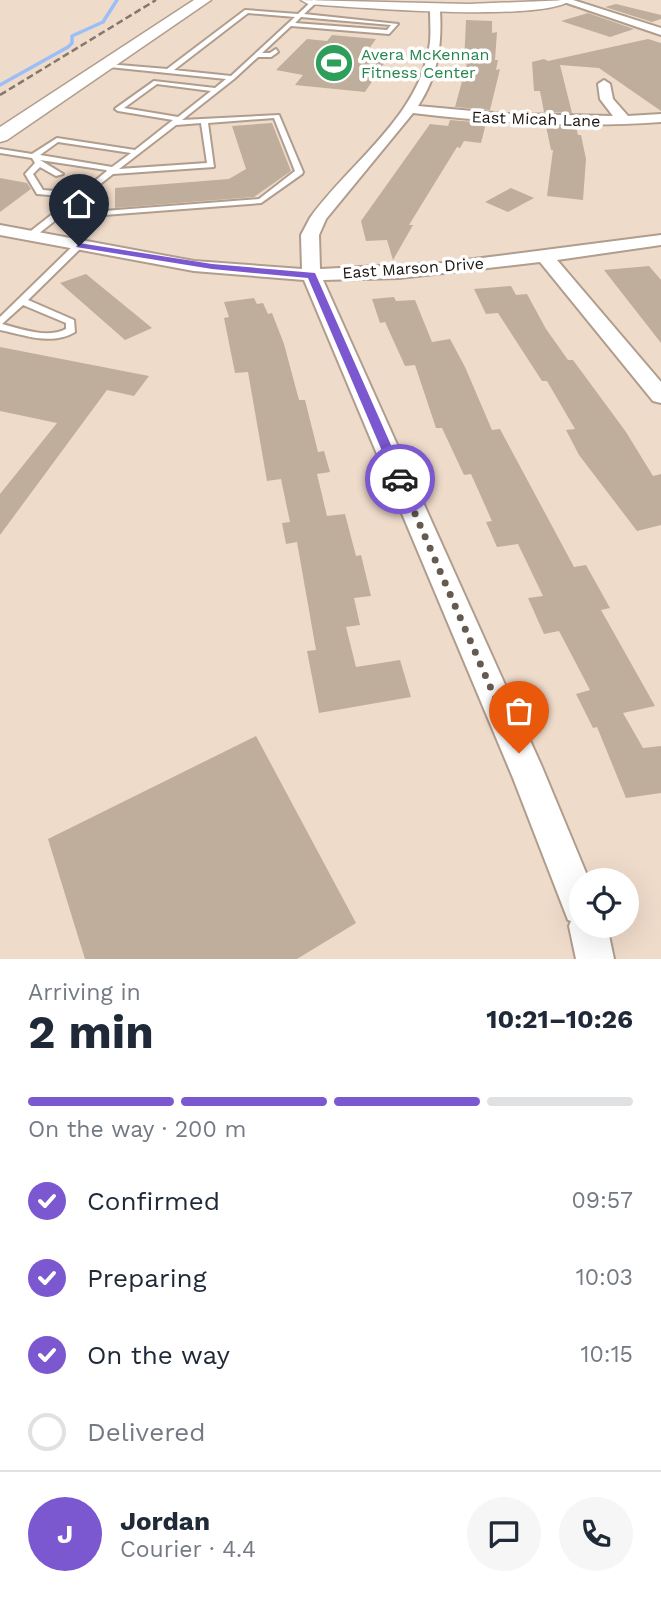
<!DOCTYPE html>
<html lang="en">
<head>
<meta charset="utf-8">
<style>
  body { margin:0; font-family:"Work Sans",sans-serif; background:#f6f6f7; color:#1f2937; height:100vh; display:flex; flex-direction:column; font-size:26px; white-space:nowrap }
  * { box-sizing:border-box; margin:0 }
  p { font-size:23px; color:#747a83 }
  .icon { flex:none; width:38px; height:38px; fill:none; stroke:currentColor; stroke-width:2; stroke-linecap:round; stroke-linejoin:round }
  .map { position:relative; height:959px; overflow:hidden }
  .details { display:flex; flex-direction:column; background:#fff; flex:1 }
  .details>* { flex:none }
  .fabs { position:absolute; left:569px; top:868px; display:grid; gap:14px }
  .fabs a { display:grid; place-items:center; width:70px; height:70px; border-radius:50%; background:#fff; box-shadow:0 7px 28px #0002; font-size:35px }
  .pin { position:absolute; display:grid; place-items:center; width:60px; height:60px; color:#fff; margin:-72px -30px; border-radius:50% 50% 50% 0; rotate:-45deg; box-shadow:0 0 7px #0007 }
  .pin .icon { rotate:45deg }
  .courier { position:absolute; display:grid; place-items:center; width:70px; height:70px; margin:-35px; border:5px solid #7b57d0; border-radius:50%; background:#fff; color:#222; box-shadow:0 2px 9px #0007 }
  .overview em { font-style:normal; font-weight:700 }
  .overview div { display:flex; flex-direction:column-reverse }
  .overview { display:flex; align-items:center; justify-content:space-between; height:119px; padding:0 28px }
  h1 { font-size:46px; font-weight:700; line-height:52px }
  .bar { display:grid; grid-template-columns:repeat(4,1fr); gap:10px 7px; align-content:center; height:84px; padding:0 28px }
  .bar i { height:9px; border-radius:5px; background:#e0e1e3 }
  .bar .on { background:#7b57d0 }
  .bar p { grid-column:span 4 }
  .line { display:flex; align-items:center; gap:18px; padding:0 28px; border-top:2px solid #e0e1e3 }
  .line div { flex:1 }
  .round { display:grid; place-items:center; flex:none; width:74px; height:74px; border-radius:37px; background:#f6f6f7 }
  ol { padding:0 28px; list-style:none }
  li { display:flex; align-items:center; gap:21px; height:77px }
  li p { margin-inline-start:auto }
  li .icon { padding:7px; border-radius:50%; background:#7b57d0; color:#fff; stroke-width:4 }
  li:last-child { color:#747a83 }
  li i { width:38px; height:38px; border:4px solid #e0e1e3; border-radius:50% }
  .map>svg:first-child { display:block }
  .lines { fill:none; stroke-linecap:round; stroke-linejoin:round }
  .stream { stroke:#9cbef8; stroke-width:3.5 }
  .building { fill:#bfae9c }
  .service-casing { stroke:#b09d8d; stroke-width:4 }
  .minor-casing { stroke:#b09d8d; stroke-width:4 }
  .tertiary-casing { stroke:#b09d8d; stroke-width:3 }
  .secondary-casing { stroke:#b09d8d; stroke-width:3 }
  .service { fill:#fff; fill-rule:evenodd }
  .minor { fill:#fff; fill-rule:evenodd }
  .tertiary { fill:#fff; fill-rule:evenodd }
  .secondary { fill:#fff; fill-rule:evenodd }
  .rail { stroke:#84776c; stroke-width:2.5; stroke-dasharray:7 3.5; stroke-linecap:butt }
  .route { fill:#7b57d0 }
  .done { stroke:#655a50; stroke-width:7; stroke-dasharray:0 12.6 }
  .labels { text-anchor:middle; dominant-baseline:central; stroke-width:7; stroke-linejoin:round; paint-order:stroke }
  .far-leisure-label { font-size:16px; fill:#27864d; stroke:#fff; text-anchor:start }
  .far-street-label { font-size:16px; fill:#1b140f; stroke:#fff }
</style>
</head>
<body>
<div class="map">
<svg width="661" height="959" viewBox="0 0 661 959">
  <rect width="100%" height="100%" fill="#efdbca"/>
  <g class="lines">
    <path class="stream" d="M0,85l68,-38 4,-4v-7l31,-14 14,-22"/>
  </g>
  <path class="building" d="M616,4l45,11v4l-9,3 -47,-15z
    M588,13l46,16 -24,8 -49,-16z
    M466,20l26,1v12l5,-1 -2,28h3l-2,10 4,-1 -10,41 -35,-3 12,-44h-3z
    M332,35l44,4 -8,11 5,1 -2,3 18,2 -24,36 -70,-7 8,-10 -27,-5 31,-31 20,2z
    M648,39l13,4v68l-62,-43 -39,-3 12,48 -28,-1 -4,-21h-6l-2,-29 12,-3 4,2z
    M450,120l36,3 -5,20 -17,-2 -4,7 -3,-1 -48,78h4l-20,35 -6,-20 -21,1 -5,-20 69,-97 18,2z
    M272,123l19,48 -37,26 -139,11v-20l114,-9 17,-10 -14,-43z
    M546,126l30,1 2,8h3l5,24 -3,41 -36,-4 6,-46h-2z
    M0,178l27,5 4,6 -31,23z
    M511,188l23,10 -26,14 -23,-10z
    M649,266l12,14v63l-57,-73z
    M86,274l66,54 -27,12 -65,-57z
    M511,286l5,9 11,-1 19,35 22,31h5l53,72 27,44 8,-2v51l-24,6 -58,-76 -13,-25 9,-1 -28,-48h-5l-44,-68 -12,1 -12,-25z
    M394,297l2,4 19,-1 17,42 18,-3 15,28 27,63 8,-1 74,138 12,-2 24,43 -9,2 54,96 -32,7 20,35 18,-2v47l-35,5 -29,-71 -4,1 -17,-34 14,-4 -31,-59 -15,3 -16,-36 15,-2 -25,-52 -21,3 -11,-25 6,-1 -21,-47 -7,1 -22,-47h-6l-21,-63 -10,1 -20,-44 -5,1 -8,-24z
    M254,298l3,6 6,-1 5,11 4,-1 12,31 15,56h6l13,52 6,-1 6,21 -13,2 10,42 18,-2 11,42 5,-1 10,41 -17,2 6,27 -14,2 10,40 44,-7 11,37 -92,16 -12,-62 9,-1 -19,-108 -11,2 -4,-21 8,-1 -9,-43 -14,2 -19,-109 -13,1 -11,-55 5,-1 -5,-15z
    M0,347l149,29 -15,20 -27,-6 -107,145v-41l57,-71 -57,-12z
    M256,736l100,187 -59,36h-212l-37,-120z"/>
  <g class="lines">
    <g class="service-casing">
      <path id="service" d="M313,0l5,1 -14,13 94,10 -9,10 -98,-8 -29,27h8l6,-4 2,3 -7,5h-13l-24,22 -52,41 97,-5 24,57 -1,2 -41,29 -157,12 -33,-7 -38,30h-6v-4l47,-37 -37,-3 -12,-20 10,-11 -3,-5 -32,-5v-4l32,5 25,-16 78,12 38,-30 -55,-9 -3,-2 1,-1 38,-27 61,7 11,-9 -117,-12 -2,-3 60,5 78,-59 53,4zM248,13l47,4 -64,59 -57,-6zM301,17l90,8 -4,5 -92,-7zM157,84l54,7 -33,26 -54,-9zM274,118l21,53 -36,28 -155,12 -29,-7 38,-30 101,-7 -6,-44zM201,123l6,40 -88,6 57,-44zM58,142l73,11 -19,14 -72,-12zM40,160l66,10 1,1 -27,22 -37,-3 -10,-16 7,-7 16,9 7,-2z
        M79,242l4,3 -1,2 -54,53 46,20 1,12c-24,14 -50,3 -75,-2v-13l76,-74zM23,305l43,18v6c-19,10 -44,0 -64,-5z"/>
    </g>
    <g class="minor-casing">
      <path id="minor" d="M558,0h15l88,28v7z
        M435,7l5,3c2,35 -2,66 -22,96l87,8 108,2 -13,-17 -2,-15 6,-4 6,4 3,15 15,17 33,-2v8c-83,6 -165,1 -248,-9l-87,106 -7,16 1,34 123,-6 218,-28v10l-104,15 104,122v21l-8,-2 -113,-139 -141,16 -76,2 219,487 47,113h-8v46h26l7,33h-38l-7,-33 2,-5 -3,-1 -55,-142 -209,-498 -110,-9 -194,-36v-10l194,36 108,8 -1,-34 9,-17c40,-56 111,-102 120,-176 1,-10 0,-21 0,-32z"/>
    </g>
    <g class="tertiary-casing">
      <path id="tertiary" d="M301,0l167,4 103,-4c-28,23 -219,7 -263,4z"/>
    </g>
    <g class="secondary-casing">
      <path id="secondary" d="M194,0h17l-204,140 -7,2v-15z"/>
    </g>
    <use href="#service" class="service"/>
    <use href="#minor" class="minor"/>
    <use href="#tertiary" class="tertiary"/>
    <use href="#secondary" class="secondary"/>
    <path class="rail" d="M0,95l156,-95"/>
  </g>
  <path class="route" d="M79,243l133,21 103,9 91,206 -2,3h-8l-2,-3 -86,-201 -96,-9 -136,-22z"/>
  <g class="lines">
    <path class="done" d="M400,479l119,274"/>
  </g>
  <defs>
    <g id="stadium-disc" transform="scale(2.0125)"><circle r="9.5" fill="#2e9e5b" stroke="#fff"/><path d="M0-5a6.5 5 0 1 0 0 10a6.5 5 0 1 0 0-10ZM-3.5-1.8h7v3.6h-7Z" fill="#fff"/></g>
  </defs>
  <g fill-rule="evenodd">
    <use href="#stadium-disc" x="334" y="63"/>
  </g>
  <g class="labels">
    <g class="far-leisure-label">
      <text x="361" y="54">Avera McKennan<tspan x="361" dy="18">Fitness Center</tspan></text>
    </g>
    <g class="far-street-label">
      <text transform="translate(536 119) rotate(2)">East Micah Lane</text>
      <text transform="translate(413 268) rotate(-4)">East Marson Drive</text>
    </g>
  </g>
</svg>
<div class="fabs">
<a><svg class="icon" aria-label="locate" viewBox="0 0 24 24"><circle cx="12" cy="12" r="6"/><path d="M12 2v4M12 18v4M2 12h4M18 12h4"/></svg></a>
</div>
<div class="pin" style="left:519px;top:753px;background:#ea580c"><svg class="icon" aria-label="bag" viewBox="0 0 24 24"><path d="M5 8h14l-1 12H6zM9 8a3 3 0 0 1 6 0"/></svg></div>
<div class="pin" style="left:79px;top:246px;background:#1f2937"><svg class="icon" aria-label="home" viewBox="0 0 24 24"><path d="M3 11l9-7 9 7M6 9v11h12V9"/></svg></div>
<div class="courier" style="left:400px;top:479px"><svg class="icon" aria-label="car" viewBox="0 0 24 24"><path d="M5 17H2v-5l4-1 3-4h7l3 4 3 1v5h-3M9 17h6M6 11h13"/><circle cx="7" cy="17" r="2"/><circle cx="17" cy="17" r="2"/></svg></div>
</div>
<section class="details">
<div class="overview"><div><h1>2 min</h1><p>Arriving in</p></div><em>10:21–10:26</em></div>
<div class="bar"><i class="on"></i><i class="on"></i><i class="on"></i><i></i><p>On the way · 200 m</p></div>
<ol>
<li><svg class="icon" aria-label="check" viewBox="0 0 24 24"><path d="M5 12l5 5 9-10"/></svg>Confirmed<p>09:57</p></li>
<li><svg class="icon" aria-label="check" viewBox="0 0 24 24"><path d="M5 12l5 5 9-10"/></svg>Preparing<p>10:03</p></li>
<li><svg class="icon" aria-label="check" viewBox="0 0 24 24"><path d="M5 12l5 5 9-10"/></svg>On the way<p>10:15</p></li>
<li><i></i>Delivered</li>
</ol>
<div class="line" style="height:126px"><b class="round" style="background:#7b57d0;color:#fff">J</b><div><b>Jordan</b><p>Courier · 4.4</p></div><a class="round"><svg class="icon" aria-label="chat" viewBox="0 0 24 24"><path d="M4 5h16v11H9l-5 4z"/></svg></a><a class="round"><svg class="icon" aria-label="phone" viewBox="0 0 24 24"><path d="M5 4h4l2 5-3 2q2 4 5 5l2-3 5 2v4C11 20 4 13 5 4z"/></svg></a></div>
</section>
</body>
</html>
